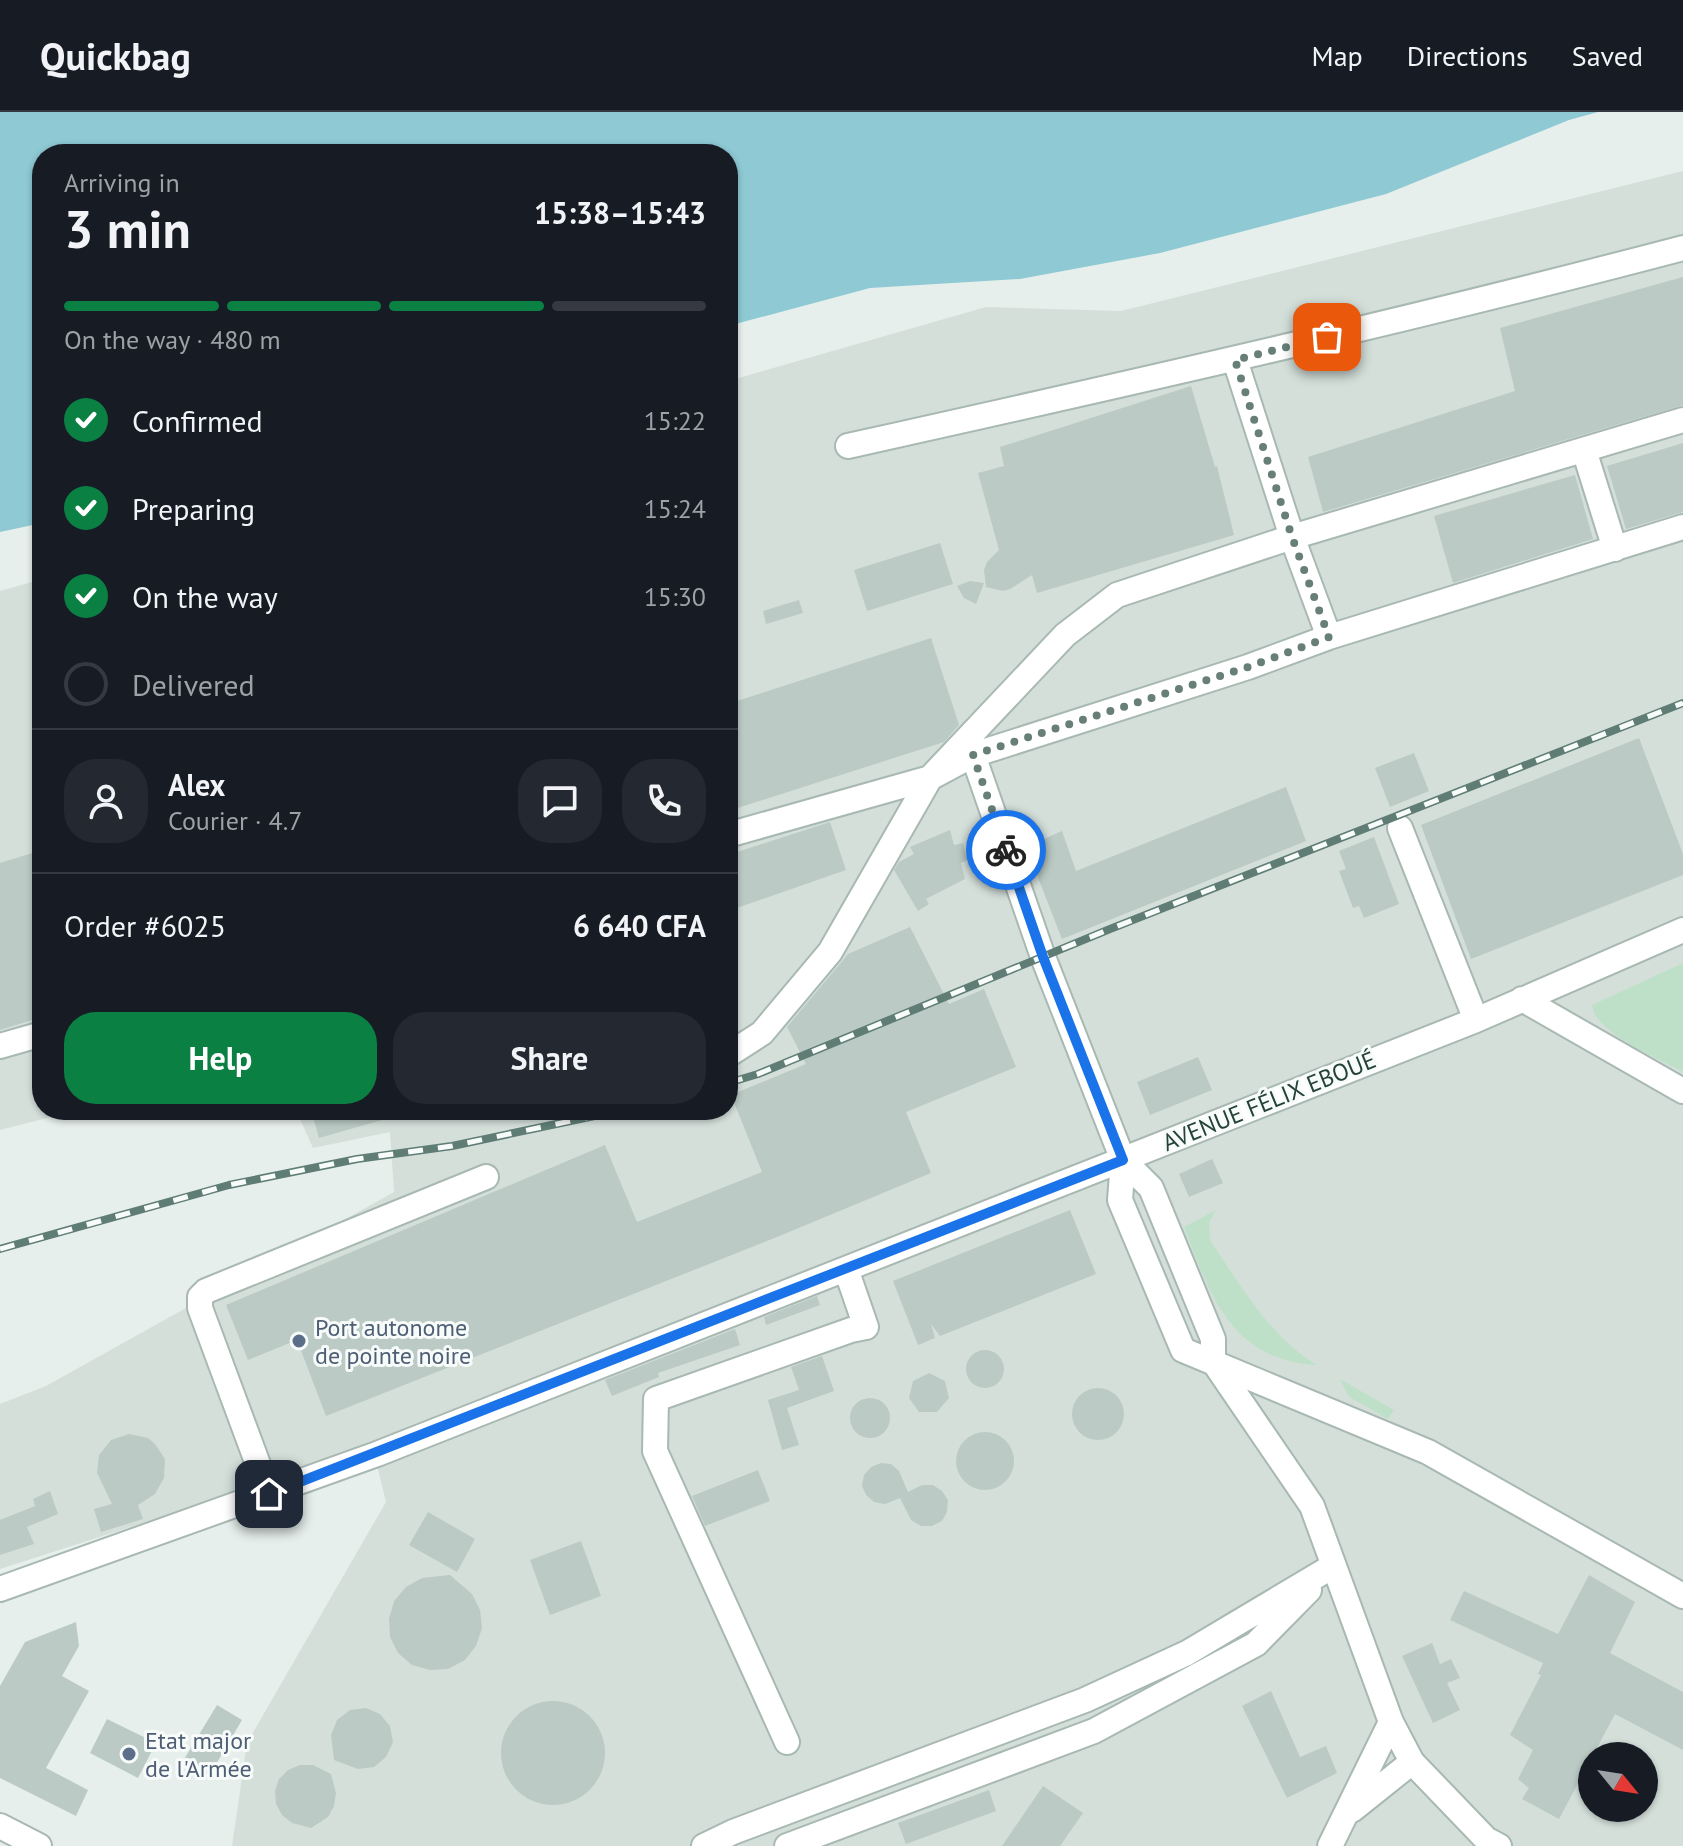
<!DOCTYPE html>
<html lang="en">
<head>
<meta charset="utf-8">
<style>
  body { margin:0; font-family:"PT Sans",sans-serif; background:#242831; color:#f1f3f6; height:100vh; display:flex; flex-direction:column; font-size:30px; white-space:nowrap }
  * { box-sizing:border-box; margin:0 }
  p { font-size:26px; color:#9ea1a6 }
  .icon { flex:none; width:44px; height:44px; fill:none; stroke:currentColor; stroke-width:2; stroke-linecap:round; stroke-linejoin:round }
  .map { position:relative; flex:1; overflow:hidden }
  .drawer { position:absolute; left:32px; top:32px; width:706px; height:976px; display:flex; flex-direction:column; background:#171b24; border-radius:32px; box-shadow:0 2px 6px #0004 }
  .drawer>* { flex:none }
  .needle { width:52px; rotate:120deg }
  .controls { position:absolute; left:1578px; top:1630px; display:grid; gap:16px }
  .controls a { display:grid; place-items:center; width:80px; height:80px; border-radius:50%; background:#171b24; box-shadow:0 2px 6px #0004; font-size:40px }
  .pin { position:absolute; display:grid; place-items:center; width:68px; height:68px; color:#fff; margin:-34px; border-radius:16px; box-shadow:0 4px 12px #0006 }
  .courier { position:absolute; display:grid; place-items:center; width:80px; height:80px; margin:-40px; border:6px solid #1a73e8; border-radius:50%; background:#fff; color:#222; box-shadow:0 2px 10px #0007 }
  .summary em { font-style:normal; font-weight:700 }
  .summary div { display:flex; flex-direction:column-reverse }
  .summary { display:flex; align-items:center; justify-content:space-between; height:136px; padding:0 32px }
  h1 { font-size:52px; font-weight:700; line-height:60px }
  .bar { display:grid; grid-template-columns:repeat(4,1fr); gap:12px 8px; align-content:center; height:96px; padding:0 32px }
  .bar i { height:10px; border-radius:6px; background:#363941 }
  .bar .selected { background:#0b8043 }
  .bar p { grid-column:span 4 }
  .line { display:flex; align-items:center; gap:20px; padding:0 32px; border-top:2px solid #363941 }
  .line div { flex:1 }
  .round { display:grid; place-items:center; flex:none; width:84px; height:84px; border-radius:32px; background:#242831 }
  ol { padding:0 32px; list-style:none }
  li { display:flex; align-items:center; gap:24px; height:88px }
  li p { margin-inline-start:auto }
  li .icon { padding:8px; border-radius:50%; background:#0b8043; color:#fff; stroke-width:4 }
  li:last-child { color:#9ea1a6 }
  li i { width:44px; height:44px; border:4px solid #363941; border-radius:50% }
  .primary-button { display:flex; gap:16px; margin-top:auto; padding:16px 32px }
  .primary-button a { flex:1; height:92px; border-radius:32px; background:#0b8043; color:#fff; font-size:32px; font-weight:700; line-height:92px; text-align:center }
  .primary-button a+a { background:#242831; color:#f1f3f6 }
  header { display:flex; align-items:center; gap:48px; box-sizing:border-box; height:112px; padding:0 40px; background:#171b24; border-bottom:2px solid #363941 }
  header strong { font-size:38px }
  nav { display:flex; gap:44px; margin-inline-start:auto; font-size:28px }
  .map>svg:first-child { display:block }
  .built { fill:#d4dfda; fill-rule:evenodd }
  .green { fill:#bfe0c8 }
  .water { fill:#8ec9d4 }
  .building { fill:#bbcac4 }
  .lines { fill:none; stroke-linecap:round; stroke-linejoin:round }
  .minor-casing { stroke:#a8b8b2; stroke-width:28 }
  .minor { stroke:#fff; stroke-width:24 }
  .rail-casing { stroke:#5f7d75; stroke-width:8 }
  .rail { stroke:#f7fbf9; stroke-width:5; stroke-dasharray:15; stroke-linecap:butt }
  .done { stroke:#687f78; stroke-width:8; stroke-dasharray:0 14.4 }
  .route { stroke:#1a73e8; stroke-width:10 }
  .service-dot { fill:#5c6f8a; stroke:#f7fbf9; stroke-width:3 }
  .labels { text-anchor:middle; dominant-baseline:central; stroke-width:6; stroke-linejoin:round; paint-order:stroke }
  .street-label { font-size:24px; fill:#24423a; stroke:#f7fbf9 }
  .service-label { font-size:24px; fill:#4e5e75; stroke:#f7fbf9; text-anchor:start }
</style>
</head>
<body>
<header>
<strong>Quickbag</strong>
<nav><a>Map</a><a>Directions</a><a>Saved</a></nav>
</header>
<div class="map">
<svg width="1683" height="1734" viewBox="0 0 1683 1734">
  <rect width="100%" height="100%" fill="#e6efeb"/>
  <path class="built" d="M1683,59v1675h-1451l15,-103 139,-241 -15,-61 -200,73 -171,55v-165l46,-18 348,-194 -4,-60 -77,16 -17,-38h432v-729l258,-74 135,4zM1592,1644h52v52h-52z
    M42,467v531h36l-78,20v-539z"/>
  <path class="green" d="M1683,851v109c-23,-13 -90,-40 -91,-67z
    M1216,1098l-7,12 1,18c31,46 59,96 107,125 -86,-5 -106,-68 -133,-138z
    M1340,1267l54,31 -6,9 -39,-22z"/>
  <path class="water" d="M0,0h1598l-29,8 -183,74 -226,59 -140,26 -150,9 -142,38v-172h-686v369l-42,9z"/>
  <path class="building" d="M1683,165v128l-360,107 -15,-55 207,-66 -15,-63z
    M1191,274l24,81 2,-1 17,69 -197,58 -5,-18 -22,14 -7,2 -17,-4 -2,-17 3,-8 12,-12 -21,-77 26,-7 -4,-19z
    M1683,331v69l-57,17 -19,-63z
    M1575,363l18,64 -140,44 -19,-67z
    M940,431l13,41 -86,27 -13,-41z
    M970,469l14,2 -8,21 -12,-6 -7,-12z
    M799,488l4,13 -37,11 -3,-13z
    M931,526l28,87 -15,17 -216,69v-107z
    M1639,626l44,116v21l-212,84 -50,-134z
    M1414,641l15,38 -39,16 -15,-39z
    M1286,675l20,54 -244,98 -36,-92 36,-16 14,40z
    M830,710l16,48 -118,41v-56z
    M950,718l4,15 9,-2 4,17 -6,3 4,16 -39,20 3,5 -11,7 -24,-41 5,-8 15,-8 -4,-7z
    M1374,725l25,67 -35,14 -5,-12 -6,2 -14,-37 7,-2 -7,-18z
    M42,738v167l-42,13v-167z
    M910,815l39,77 35,-15 32,78 -110,45 25,61 -154,64 -451,179 -29,-76 -49,20 -22,-55 379,-160 32,77 125,-50 -31,-77 75,-31 -19,-37 61,-73z
    M1198,945l14,33 -62,25 -13,-33z
    M311,998h92v4l-84,24z
    M1212,1047l11,24 -34,14 -10,-23z
    M1070,1098l26,64 -156,62 -9,-12 4,14 -17,7 -25,-64z
    M817,1184l3,9 -54,20 -2,-8z
    M735,1217l5,16 -82,28 1,4 -47,19 -7,-16z
    M966 1257a19 19 0 1 1 38 0a19 19 0 1 1-38 0Z
    M822,1244l12,35 -47,17 12,37 -17,5 -14,-50 31,-10 -8,-23z
    M929,1261l16,8 4,17 -12,14h-18l-10,-14 4,-17z
    M1072 1302a26 26 0 1 1 52 0a26 26 0 1 1-52 0Z
    M850 1306a20 20 0 1 1 40 0a20 20 0 1 1-40 0Z
    M956 1349a29 29 0 1 1 58 0a29 29 0 1 1-58 0Z
    M129,1322l19,4 7,6 10,15 -1,19 -9,16 -17,11 5,14 -42,13 -7,-23 18,-5 -15,-31 2,-18 12,-15z
    M881,1351l10,1 8,7 9,21 14,-7h11l9,6 6,9 -1,12 -5,9 -10,5h-11l-10,-6 -11,-22 -15,6 -11,-2 -8,-7 -4,-9 2,-11 7,-8z
    M758,1358l12,31 -65,25 -13,-30z
    M50,1379l8,23 -31,13 7,17 -34,11v-35l35,-14 -2,-7z
    M428,1400l47,27 -18,33 -48,-27z
    M581,1429l20,55 -51,19 -20,-55z
    M450,1463l22,19 8,16 2,18 -6,18 -11,14 -17,9 -18,1 -18,-5 -14,-12 -8,-16 -1,-18 5,-18 12,-14 16,-9z
    M1589,1463l46,27 -25,51 73,39v58l-68,-36 -56,105 -37,-20 7,-11 -11,-9 15,-29 -23,-15 31,-60 -3,-1 5,-11 -93,-43 14,-29 94,43z
    M76,1510l3,24 -17,30 27,15 -43,77 42,22 -12,26 -76,-38v-92l25,-44z
    M1432,1531l8,21 11,-5 9,19 -13,5 13,27 -27,13 -31,-67z
    M1271,1579l29,66 26,-11 11,27 -50,25 -45,-92z
    M501 1641a52 52 0 1 1 104 0a52 52 0 1 1-104 0Z
    M217,1593l25,15 -33,56 -26,-15z
    M366,1596l14,6 10,12 3,16 -7,15 -12,10 -16,2 -24,-9 -3,-25 6,-15 13,-10z
    M107,1607l49,24 -18,35 -48,-25z
    M300,1653h13l18,9 5,19 -2,13 -6,11 -17,11 -19,-5 -10,-8 -6,-11 -1,-13 4,-12 9,-9z
    M1043,1674l40,27 -23,33h-58z
    M989,1678l7,21 -90,33 -8,-21z"/>
  <g class="lines">
    <g class="minor-casing">
      <path id="minor" d="M1235,248l57,177 37,100
        M848,334c279,-62 558,-125 835,-198
        M1584,338l31,99
        M973,643l70,202 80,203 28,28 62,151v22l99,145 79,216 21,40 74,77 13,7
        M1400,716l76,192
        M728,723l202,-57 43,-23 275,-88 81,-30 354,-110
        M1522,887l161,92
        M0,934l42,-12
        M728,943l34,-22 68,-81 100,-174 135,-143 52,-40 175,-58 391,-117
        M1123,1048l-3,40 63,150 245,102 255,144
        M269,1382l-69,-186v-11l6,-6 280,-114
        M0,1477l377,-135 1099,-434 207,-90
        M787,1630l-132,-291 1,-52 195,-69 15,-3 -20,-58
        M1352,1698l60,-48
        M0,1714l39,20
        M704,1734l29,-14 352,-132 102,-47 146,-87
        M787,1734l307,-115 162,-87 53,-54
        M1330,1734l61,-124"/>
    </g>
    <use href="#minor" class="minor"/>
    <g class="rail-casing">
      <path id="rail" d="M728,971l30,-9 352,-145 573,-226
        M0,1137l229,-64 128,-26 95,-13 171,-36"/>
    </g>
    <use href="#rail" class="rail"/>
  </g>
  <g class="lines">
    <path class="done" d="M1006,738l-33,-95 275,-88 81,-30 -37,-100 -57,-177 92,-23"/>
    <path class="route" d="M269,1382l854,-334 -80,-203 -37,-107"/>
  </g>
  <g class="service-dot">
    <circle cx="299" cy="1229" r="8"/>
    <circle cx="129" cy="1642" r="8"/>
  </g>
  <g class="labels">
    <g class="street-label">
      <text transform="translate(1269 989) rotate(-22)">AVENUE FÉLIX EBOUÉ</text>
    </g>
    <g class="service-label">
      <text x="315" y="1215">Port autonome<tspan x="315" dy="28">de pointe noire</tspan></text>
      <text x="145" y="1628">Etat major<tspan x="145" dy="28">de l'Armée</tspan></text>
    </g>
  </g>
</svg>
<div class="controls">
<a><svg class="needle" viewBox="-14 -14 28 28"><path d="M0-13l5 13h-10z" fill="#e53935"/><path d="M0 13l5-13h-10z" fill="#9ea1a6"/></svg></a>
</div>
<div class="pin" style="left:1327px;top:225px;background:#ea580c"><svg class="icon" aria-label="bag" viewBox="0 0 24 24"><path d="M5 8h14l-1 12H6zM9 8a3 3 0 0 1 6 0"/></svg></div>
<div class="pin" style="left:269px;top:1382px;background:#1f2937"><svg class="icon" aria-label="home" viewBox="0 0 24 24"><path d="M3 11l9-7 9 7M6 9v11h12V9"/></svg></div>
<div class="courier" style="left:1006px;top:738px"><svg class="icon" aria-label="bike" viewBox="0 0 24 24"><circle cx="6" cy="16" r="4"/><circle cx="18" cy="16" r="4"/><path d="M6 16l4-8h5l3 8M10 8l3 8H6M13 5h3"/></svg></div>
<section class="drawer">
<div class="summary"><div><h1>3 min</h1><p>Arriving in</p></div><em>15:38–15:43</em></div>
<div class="bar"><i class="selected"></i><i class="selected"></i><i class="selected"></i><i></i><p>On the way · 480 m</p></div>
<ol>
<li><svg class="icon" aria-label="check" viewBox="0 0 24 24"><path d="M5 12l5 5 9-10"/></svg>Confirmed<p>15:22</p></li>
<li><svg class="icon" aria-label="check" viewBox="0 0 24 24"><path d="M5 12l5 5 9-10"/></svg>Preparing<p>15:24</p></li>
<li><svg class="icon" aria-label="check" viewBox="0 0 24 24"><path d="M5 12l5 5 9-10"/></svg>On the way<p>15:30</p></li>
<li><i></i>Delivered</li>
</ol>
<div class="line" style="height:144px"><a class="round"><svg class="icon" aria-label="person" viewBox="0 0 24 24"><circle cx="12" cy="8" r="4"/><path d="M4 21q1-7 8-7t8 7"/></svg></a><div><b>Alex</b><p>Courier · 4.7</p></div><a class="round"><svg class="icon" aria-label="chat" viewBox="0 0 24 24"><path d="M4 5h16v11H9l-5 4z"/></svg></a><a class="round"><svg class="icon" aria-label="phone" viewBox="0 0 24 24"><path d="M5 4h4l2 5-3 2q2 4 5 5l2-3 5 2v4C11 20 4 13 5 4z"/></svg></a></div>
<div class="line" style="height:104px"><div>Order #6025</div><b>6 640 CFA</b></div>
<div class="primary-button"><a>Help</a><a>Share</a></div>
</section>
</div>
</body>
</html>
